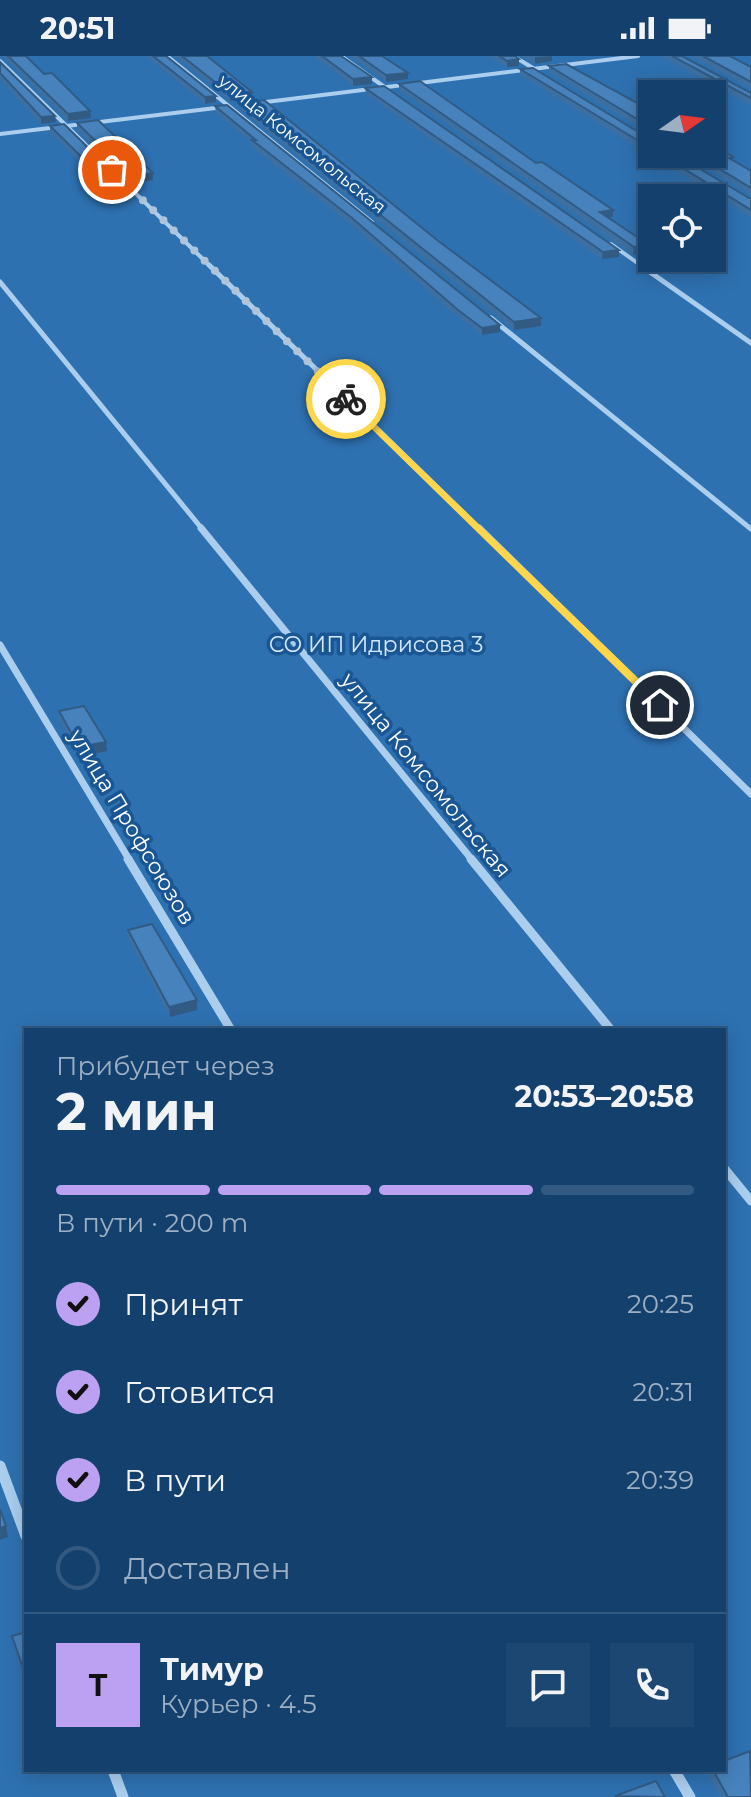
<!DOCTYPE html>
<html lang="ru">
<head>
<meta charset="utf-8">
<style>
  body { margin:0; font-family:Montserrat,sans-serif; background:#1d4773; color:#f1f3f6; height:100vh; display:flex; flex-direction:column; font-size:30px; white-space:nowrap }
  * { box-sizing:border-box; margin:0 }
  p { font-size:26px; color:#9dafc2 }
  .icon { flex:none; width:44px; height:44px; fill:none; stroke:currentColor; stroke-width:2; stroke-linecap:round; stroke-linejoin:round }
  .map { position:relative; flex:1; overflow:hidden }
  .panel { position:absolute; left:24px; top:972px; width:702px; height:744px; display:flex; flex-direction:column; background:#14406e; border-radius:0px; box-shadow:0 4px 20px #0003,0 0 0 2px #335981 }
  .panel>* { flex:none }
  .needle { width:52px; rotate:76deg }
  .buttons { position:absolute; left:638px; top:24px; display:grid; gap:16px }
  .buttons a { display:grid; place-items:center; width:88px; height:88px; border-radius:0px; background:#14406e; box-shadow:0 4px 20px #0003,0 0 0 2px #335981; font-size:40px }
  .pin { position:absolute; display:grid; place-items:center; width:68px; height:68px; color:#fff; margin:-34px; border:4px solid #fff; border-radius:50%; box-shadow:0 2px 8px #0007 }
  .courier { position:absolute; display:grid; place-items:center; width:80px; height:80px; margin:-40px; border:6px solid #ffd54a; border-radius:50%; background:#fff; color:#222; box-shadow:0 2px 10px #0007 }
  .head em { font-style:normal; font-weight:700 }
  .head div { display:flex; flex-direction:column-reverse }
  .head { display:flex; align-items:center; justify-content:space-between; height:136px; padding:0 32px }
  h1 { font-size:52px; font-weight:700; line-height:60px }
  .bar { display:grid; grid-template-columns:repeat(4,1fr); gap:12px 8px; align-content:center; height:96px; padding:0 32px }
  .bar i { height:10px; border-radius:6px; background:#335981 }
  .bar .current { background:#bca0f2 }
  .bar p { grid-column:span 4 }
  .line { display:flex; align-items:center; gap:20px; padding:0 32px; border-top:2px solid #335981 }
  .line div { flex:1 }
  .round { display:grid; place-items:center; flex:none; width:84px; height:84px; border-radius:0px; background:#1d4773 }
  ol { padding:0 32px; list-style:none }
  li { display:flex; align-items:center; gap:24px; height:88px }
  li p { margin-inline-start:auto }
  li .icon { padding:8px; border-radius:50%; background:#bca0f2; color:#111; stroke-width:4 }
  li:last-child { color:#9dafc2 }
  li i { width:44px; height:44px; border:4px solid #335981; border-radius:50% }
  .status { display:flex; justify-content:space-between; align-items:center; height:56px; padding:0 40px; background:#14406e; direction:ltr }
  .status svg { height:22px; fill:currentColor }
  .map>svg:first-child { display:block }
  .green { fill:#2e71b1; fill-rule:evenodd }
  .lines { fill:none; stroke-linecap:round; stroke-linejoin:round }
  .minor-far4 { stroke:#abceef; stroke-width:4 }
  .minor-far3 { stroke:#abceef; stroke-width:5 }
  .minor-far2 { stroke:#abceef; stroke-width:7 }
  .minor-far1 { stroke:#abceef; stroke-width:9 }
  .minor { stroke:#abceef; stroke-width:11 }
  .wall { fill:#3d70a2 }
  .shaded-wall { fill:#325b84 }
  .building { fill:#4782bc; stroke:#325b84; stroke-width:2 }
  .route { fill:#ffd54a }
  .done { stroke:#afc4d9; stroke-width:8; stroke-dasharray:0 14.4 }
  .labels { text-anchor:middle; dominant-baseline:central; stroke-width:7; stroke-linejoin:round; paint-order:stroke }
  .far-street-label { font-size:18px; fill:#fff; stroke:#1a5693 }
  .park-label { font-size:22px; fill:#d2e7fb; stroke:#1a5693 }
  .street-label { font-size:22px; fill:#fff; stroke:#1a5693 }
</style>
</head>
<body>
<div class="status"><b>20:51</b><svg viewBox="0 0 49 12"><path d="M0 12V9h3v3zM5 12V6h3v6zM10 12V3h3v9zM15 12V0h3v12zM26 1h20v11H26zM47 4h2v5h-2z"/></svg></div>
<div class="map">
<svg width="751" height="1741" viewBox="0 0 751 1741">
  <rect width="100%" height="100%" fill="#1a5693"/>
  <path class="green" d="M0,0h751v1741h-751zM652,38h60v60h-60zM652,142h60v60h-60zM26,974h698v740h-698z"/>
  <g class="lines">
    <path class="minor-far4" d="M167,0l205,166
      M341,0l45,32
      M513,0l20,12
      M0,5l211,206
      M258,47l380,-47
      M0,78l224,-27
      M611,188l32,23"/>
    <path class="minor-far3" d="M209,209l272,265
      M640,209l111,78
      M0,226l203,248
      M491,262l260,211"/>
    <path class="minor-far2" d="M201,472l272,333
      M479,472l272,266
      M0,589l130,216"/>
    <path class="minor-far1" d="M128,803l103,171
      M471,803l140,171
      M724,1112l27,33"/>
    <path class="minor" d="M0,1410l26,70
      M113,1714l10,27
      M674,1714l16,27"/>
  </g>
  <path class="wall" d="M0,0h26l18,18 46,37 1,7 -23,3 -64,-64h-4z
    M146,0h20l50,40v6l-11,2z
    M175,0h32l45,42 -22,3z
    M314,0h27l31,28 -19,2z
    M350,0h32l26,23 -22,3z
    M489,0h26l4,10 -12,1z
    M521,0h31v5l-17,3z
    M660,0h22l67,36h2v13z
    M691,0h39l21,11v21z
    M0,6l55,54 1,6 -15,2 -41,-45z
    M549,10l103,45v24l-103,-63z
    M520,13l130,70 2,-1v16h23l74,44h2v19l-231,-142z
    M399,28l214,133 -4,1 40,34 -16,3 -234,-165z
    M365,32l254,169 -17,2 -236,-165z
    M241,47l196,137 104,78v8l-27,4 -273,-220z
    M215,50l285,226 -18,3 -24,-18 -106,-92 -100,-78v-4l-36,-30z
    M77,67l76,50v7l-21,3 -55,-53z
    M50,70l69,52 1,7 -14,2 -56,-54z
    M683,98h29l21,3 -1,3 19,11v24z
    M59,655l47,31 1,9 -27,6 -21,-37z
    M128,874l69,80 -27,7 -41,-77z
    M26,1576v50l-12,-34 -2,-12z
    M710,1714h14l27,27h-31l-11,-20z"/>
  <path class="shaded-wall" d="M552,0v5l-17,3v-7z
    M519,3v7l-12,1v-6z
    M408,17v6l-22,3v-7z
    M372,21v7l-19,2v-7z
    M252,36v6l-22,3v-7z
    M216,40v6l-11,2v-7z
    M90,55l1,7 -23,3v-7z
    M55,60l1,6 -15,2v-7z
    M153,117v7l-21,3v-7z
    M119,122l1,7 -14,2 -1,-7z
    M613,154v7l-13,2v-7z
    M649,189v7l-16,3 1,-8z
    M619,194v7l-17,2 1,-7z
    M541,262v8l-27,4v-8z
    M500,269v7l-18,3v-7z
    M106,686l1,9 -27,6 -1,-10z
    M197,944v10l-27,7 -1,-10z
    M6,1470l2,11 -8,3v-12z"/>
  <path class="building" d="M8,0h18l18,18 8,-1 38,38 -22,3z
    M153,0h13l50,40 -11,1z
    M182,0h25l45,36 -22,2z
    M322,0h19l31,21 -19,2z
    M359,0h23l26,17 -22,2z
    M499,0h16l4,3 -12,2z
    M672,0h10l67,36h2v6z
    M703,0h27l21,11v15z
    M0,6l55,54 -14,1 -41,-44z
    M566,8l86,47v17l-103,-62z
    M533,12l117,71 2,-1v11l-132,-80z
    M420,25l116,82 6,-1 71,48 -13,2 49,33 -15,2 -235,-163z
    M384,30l235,164 -16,2 -238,-164z
    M264,44l173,140 104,78 -27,4 -273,-219z
    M227,49l273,220 -18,3 -24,-18 -106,-92 -100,-78h4l-41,-34z
    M98,64l55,53 -21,3 -55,-53z
    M64,68l55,54 -14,2 -55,-54z
    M712,89l21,12 -4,1 22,13v17l-56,-34h17z
    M660,98h15l74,44h2v12z
    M84,650l22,36 -27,5 -20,-36z
    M152,868l45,76 -28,7 -41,-77z
    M0,1453l6,17 -6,2z
    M26,1576v38l-2,1 -12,-35z
    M750,1695l1,46h-23l-15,-27h11v-9z
    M656,1725l9,16 -50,-1z"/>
  <path class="route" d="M346,340l318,307v4h-8l-313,-306z"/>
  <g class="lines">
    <path class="done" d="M112,114l234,229"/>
  </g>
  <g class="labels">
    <g class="far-street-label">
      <text transform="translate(302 88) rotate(39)">улица Комсомольская</text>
    </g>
    <g class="park-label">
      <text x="376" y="588">СО ИП Идрисова 3</text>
    </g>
    <g class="street-label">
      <text transform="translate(426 719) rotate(51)">улица Комсомольская</text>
      <text transform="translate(132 771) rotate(59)">улица Профсоюзов</text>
    </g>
  </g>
</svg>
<div class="buttons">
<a><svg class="needle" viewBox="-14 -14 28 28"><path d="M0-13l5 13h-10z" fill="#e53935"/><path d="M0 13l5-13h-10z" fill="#9dafc2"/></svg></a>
<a><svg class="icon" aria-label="locate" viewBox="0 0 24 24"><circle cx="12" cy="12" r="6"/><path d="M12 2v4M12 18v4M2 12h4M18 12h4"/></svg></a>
</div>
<div class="pin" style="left:112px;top:114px;background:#ea580c"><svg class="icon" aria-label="bag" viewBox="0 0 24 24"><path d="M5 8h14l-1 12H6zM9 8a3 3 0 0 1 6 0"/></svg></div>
<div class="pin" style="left:660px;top:649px;background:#1f2937"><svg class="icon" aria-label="home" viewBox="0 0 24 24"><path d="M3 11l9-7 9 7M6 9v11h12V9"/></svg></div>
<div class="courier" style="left:346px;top:343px"><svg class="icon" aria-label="bike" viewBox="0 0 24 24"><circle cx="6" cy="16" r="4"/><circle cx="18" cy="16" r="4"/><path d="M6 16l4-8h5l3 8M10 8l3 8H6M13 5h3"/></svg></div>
<section class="panel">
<div class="head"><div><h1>2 мин</h1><p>Прибудет через</p></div><em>20:53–20:58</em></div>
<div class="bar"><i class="current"></i><i class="current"></i><i class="current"></i><i></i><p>В пути · 200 m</p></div>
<ol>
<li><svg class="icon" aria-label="check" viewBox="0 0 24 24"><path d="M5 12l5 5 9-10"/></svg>Принят<p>20:25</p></li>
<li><svg class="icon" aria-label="check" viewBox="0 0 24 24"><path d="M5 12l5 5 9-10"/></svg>Готовится<p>20:31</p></li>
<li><svg class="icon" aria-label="check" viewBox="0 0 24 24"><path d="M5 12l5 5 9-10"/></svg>В пути<p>20:39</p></li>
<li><i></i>Доставлен</li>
</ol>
<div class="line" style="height:144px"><b class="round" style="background:#bca0f2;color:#111">Т</b><div><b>Тимур</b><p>Курьер · 4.5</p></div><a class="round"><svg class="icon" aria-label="chat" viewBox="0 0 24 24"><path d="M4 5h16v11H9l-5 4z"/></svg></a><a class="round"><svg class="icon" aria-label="phone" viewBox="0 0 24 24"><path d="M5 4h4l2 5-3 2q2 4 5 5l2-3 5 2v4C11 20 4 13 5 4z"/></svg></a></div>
</section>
</div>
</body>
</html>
